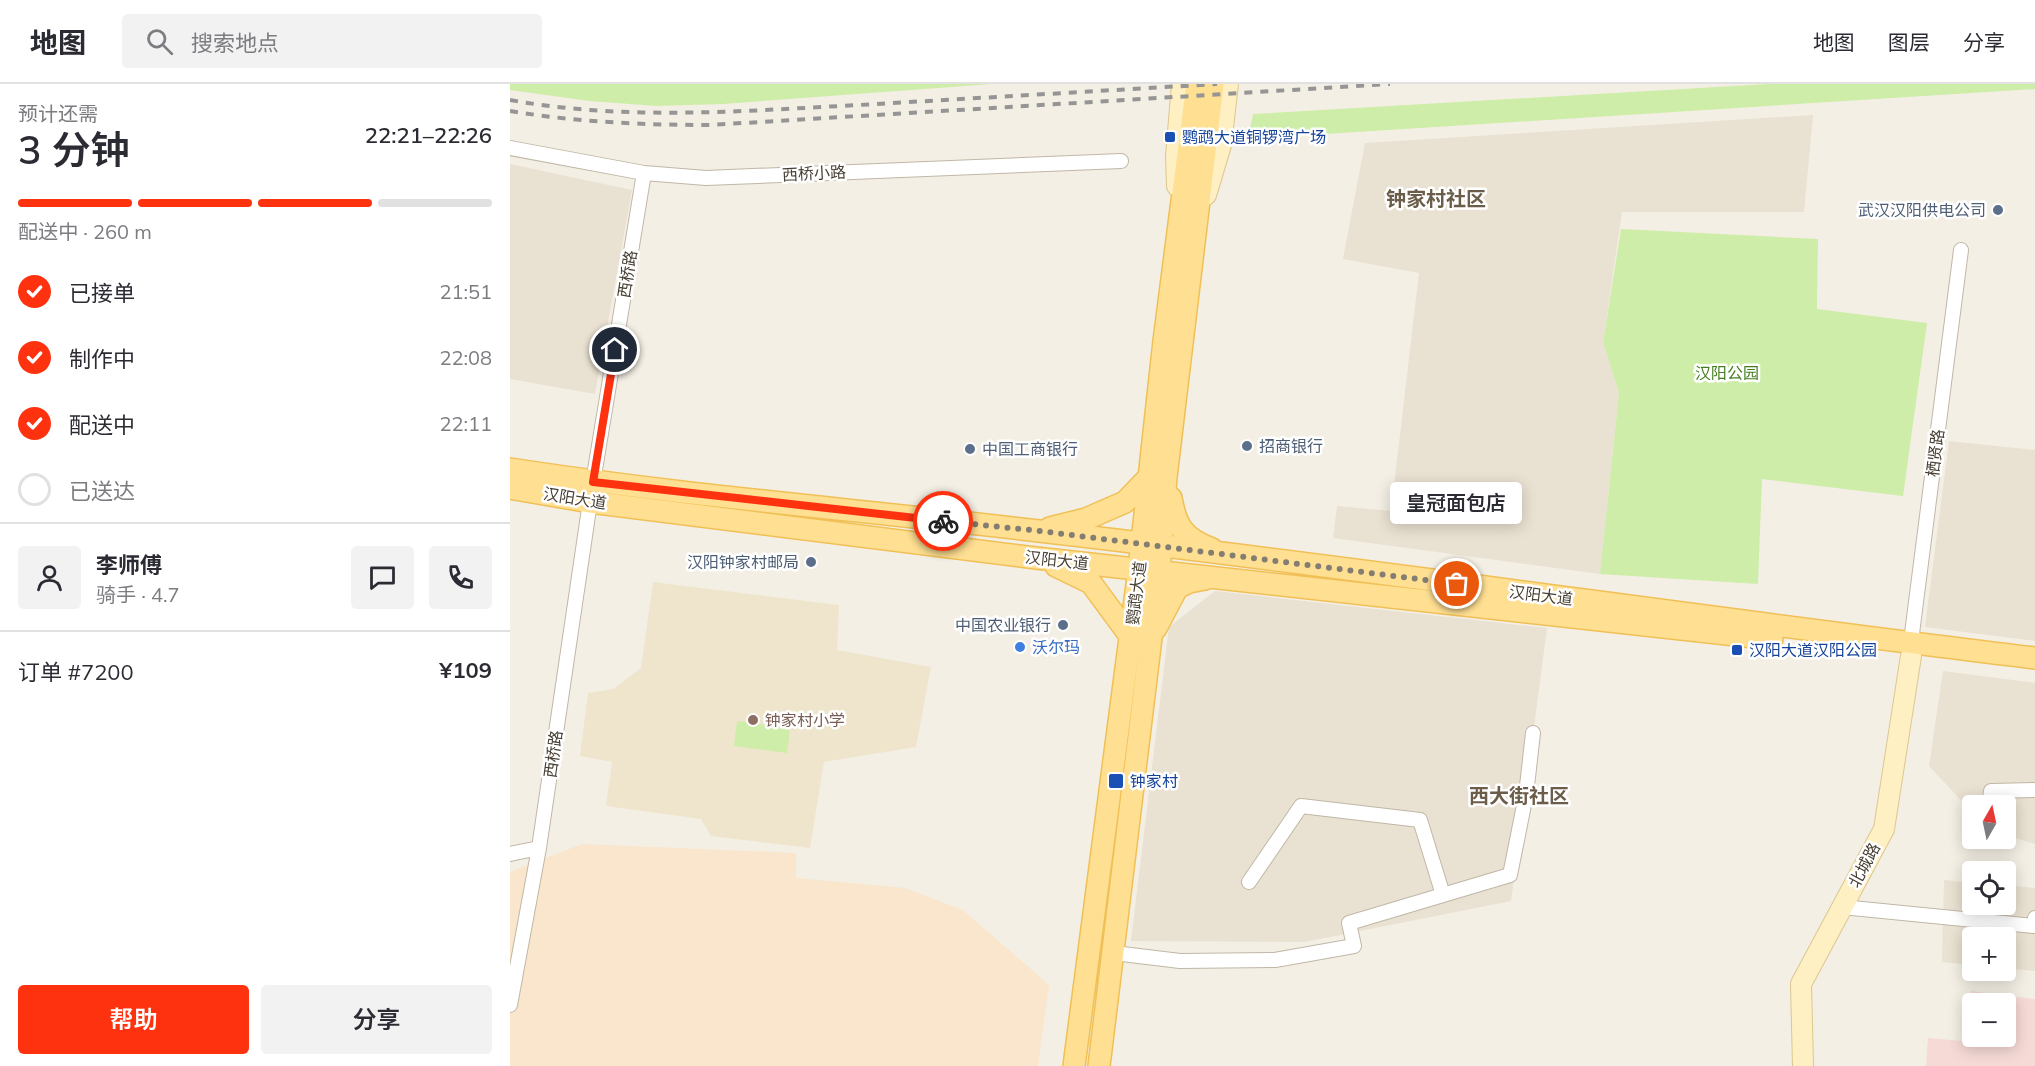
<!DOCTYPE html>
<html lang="zh">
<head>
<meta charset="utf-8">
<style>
  body { margin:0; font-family:Mulish,"Noto Sans SC",sans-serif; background:#f2f2f3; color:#2b2b33; height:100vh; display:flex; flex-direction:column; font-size:22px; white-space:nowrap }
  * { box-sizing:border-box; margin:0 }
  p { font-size:20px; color:#7c7c81 }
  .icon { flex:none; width:33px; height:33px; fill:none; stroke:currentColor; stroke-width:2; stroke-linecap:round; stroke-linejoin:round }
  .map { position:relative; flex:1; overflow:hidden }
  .drawer { display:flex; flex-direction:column; background:#fff; width:510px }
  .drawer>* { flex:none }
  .needle { width:39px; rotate:9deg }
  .controls { position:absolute; left:1452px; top:711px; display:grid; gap:12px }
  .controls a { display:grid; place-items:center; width:54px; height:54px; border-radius:6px; background:#fff; box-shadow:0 3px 15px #0003; font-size:30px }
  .pin { position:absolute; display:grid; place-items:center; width:51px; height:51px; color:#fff; margin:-26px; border:3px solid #fff; border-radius:50%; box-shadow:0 2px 6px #0007 }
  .courier { position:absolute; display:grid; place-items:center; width:60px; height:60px; margin:-30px; border:4px solid #ff3210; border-radius:50%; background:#fff; color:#222; box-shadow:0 2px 8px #0007 }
  .bubble { position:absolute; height:42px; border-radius:6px; background:#fff; box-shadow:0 3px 15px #0003; font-size:20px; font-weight:600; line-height:42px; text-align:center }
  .overview em { font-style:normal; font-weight:600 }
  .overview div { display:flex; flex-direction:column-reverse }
  .overview { display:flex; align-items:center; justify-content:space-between; height:102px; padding:0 18px }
  h1 { font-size:39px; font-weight:600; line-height:45px }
  .bar { display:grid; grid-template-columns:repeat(4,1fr); gap:9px 6px; align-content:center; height:72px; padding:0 18px }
  .bar i { height:8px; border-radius:4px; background:#e1e1e2 }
  .bar .selected { background:#ff3210 }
  .bar p { grid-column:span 4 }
  .line { display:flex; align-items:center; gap:15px; padding:0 18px; border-top:2px solid #e1e1e2 }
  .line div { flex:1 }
  .round { display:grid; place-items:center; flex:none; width:63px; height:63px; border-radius:6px; background:#f2f2f3 }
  ol { padding:0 18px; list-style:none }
  li { display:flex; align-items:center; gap:18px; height:66px }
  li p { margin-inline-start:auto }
  li .icon { padding:6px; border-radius:50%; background:#ff3210; color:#fff; stroke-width:4 }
  li:last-child { color:#7c7c81 }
  li i { width:33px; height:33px; border:3px solid #e1e1e2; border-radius:50% }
  .cta { display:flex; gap:12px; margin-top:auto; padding:12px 18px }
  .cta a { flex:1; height:69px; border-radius:6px; background:#ff3210; color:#fff; font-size:24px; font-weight:600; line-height:69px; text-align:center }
  .cta a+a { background:#f2f2f3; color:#2b2b33 }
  header { display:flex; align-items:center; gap:36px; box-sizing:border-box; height:84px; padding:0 30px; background:#fff; border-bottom:2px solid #e1e1e2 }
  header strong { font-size:28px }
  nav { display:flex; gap:33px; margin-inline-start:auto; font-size:21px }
  .search { width:420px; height:54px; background:#f2f2f3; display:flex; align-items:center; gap:15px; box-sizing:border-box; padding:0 21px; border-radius:6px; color:#7c7c81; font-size:22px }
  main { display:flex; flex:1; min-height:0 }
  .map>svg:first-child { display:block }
  .residential { fill:#e9e1d1 }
  .commercial { fill:#f9e6cc }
  .education { fill:#efe5cc }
  .medical { fill:#f6dad6; fill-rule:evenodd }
  .green { fill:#ceeda8 }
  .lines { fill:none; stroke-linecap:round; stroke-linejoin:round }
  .street-casing { stroke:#c0b7a6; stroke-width:16 }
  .secondary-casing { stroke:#dcc790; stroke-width:22 }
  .primary-casing { stroke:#f0c056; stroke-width:24 }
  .street { stroke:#fff; stroke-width:14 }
  .secondary { stroke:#fff0c3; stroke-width:20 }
  .primary { stroke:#ffdf92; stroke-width:21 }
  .rail { stroke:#959595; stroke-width:4; stroke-dasharray:8 8; stroke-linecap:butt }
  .done { stroke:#847d71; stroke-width:6; stroke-dasharray:0 10.8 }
  .route { stroke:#ff3210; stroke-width:8 }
  .transit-dot { fill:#1a4fb4; stroke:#fff; stroke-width:2 }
  .service-dot { fill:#5c6f8a; stroke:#fff; stroke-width:2 }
  .shop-dot { fill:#3f7fe0; stroke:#fff; stroke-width:2 }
  .education-dot { fill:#8d6e63; stroke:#fff; stroke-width:2 }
  .labels { text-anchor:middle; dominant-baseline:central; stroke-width:5; stroke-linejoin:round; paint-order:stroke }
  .transit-label { font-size:16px; fill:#164399; stroke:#fff; text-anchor:start }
  .street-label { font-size:16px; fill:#473f33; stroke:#fff }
  .service-label { font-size:16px; fill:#4e5e75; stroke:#fff; text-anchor:end }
  .park-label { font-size:16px; fill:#457e20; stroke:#fff }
  .shop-label { font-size:16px; fill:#366cbe; stroke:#fff; text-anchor:start }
  .education-label { font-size:16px; fill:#785e54; stroke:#fff; text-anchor:start }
  .quarter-label { font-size:20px; font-weight:bold; fill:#6b5d49; stroke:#fff }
</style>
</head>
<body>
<header>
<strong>地图</strong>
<div class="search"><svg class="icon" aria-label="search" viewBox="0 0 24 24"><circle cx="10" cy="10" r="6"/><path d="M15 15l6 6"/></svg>搜索地点</div>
<nav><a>地图</a><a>图层</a><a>分享</a></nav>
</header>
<main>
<section class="drawer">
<div class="overview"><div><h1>3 分钟</h1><p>预计还需</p></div><em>22:21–22:26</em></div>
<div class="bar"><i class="selected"></i><i class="selected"></i><i class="selected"></i><i></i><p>配送中 · 260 m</p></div>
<ol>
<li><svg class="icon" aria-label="check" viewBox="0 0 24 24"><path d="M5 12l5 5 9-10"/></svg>已接单<p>21:51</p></li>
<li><svg class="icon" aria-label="check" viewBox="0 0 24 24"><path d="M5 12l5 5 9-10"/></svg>制作中<p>22:08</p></li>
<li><svg class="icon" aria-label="check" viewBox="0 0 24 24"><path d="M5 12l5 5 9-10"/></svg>配送中<p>22:11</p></li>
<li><i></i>已送达</li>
</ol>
<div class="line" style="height:108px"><a class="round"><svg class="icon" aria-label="person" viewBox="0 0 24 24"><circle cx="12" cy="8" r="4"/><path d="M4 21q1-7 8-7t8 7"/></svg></a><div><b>李师傅</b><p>骑手 · 4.7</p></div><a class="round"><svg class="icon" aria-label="chat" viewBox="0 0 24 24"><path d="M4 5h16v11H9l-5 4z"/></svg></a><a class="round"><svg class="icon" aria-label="phone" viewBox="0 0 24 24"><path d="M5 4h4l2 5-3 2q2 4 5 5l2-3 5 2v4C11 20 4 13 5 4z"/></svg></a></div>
<div class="line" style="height:78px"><div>订单 #7200</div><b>¥109</b></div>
<div class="cta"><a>帮助</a><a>分享</a></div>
</section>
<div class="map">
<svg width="1525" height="982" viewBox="0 0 1525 982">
  <rect width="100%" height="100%" fill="#f4efe4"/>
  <path class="residential" d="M1303,31l-9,97h-182l-19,130 16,51 -19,181 -267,-36 4,-32 54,5 28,-238 -76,-14 22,-116z
    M0,80l122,26 -37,204 -85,-15z
    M1439,357l86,9v191l-110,-14z
    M705,507l332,37 -36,273 -206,41 -174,-1 38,-314z
    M1433,587l92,12v161l-29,-9v-29h-34v6l-43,-46z
    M1434,796l28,3v21h34v-19l29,3v83l-29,-3v-30h-34v27l-30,-3z"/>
  <path class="commercial" d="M72,760l214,9v25l109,10 58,22 86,75 -11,81h-528v-194z"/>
  <path class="education" d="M143,498l186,23 -2,45 94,17 -15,80 -92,15 -14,86 -99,-12 -10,-17 -95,-13 6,-44 -32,-6 8,-63 25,-4 28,-21z"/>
  <path class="medical" d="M1461,907l64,8v67h-109l2,-28 35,3zM1462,920h34v32h-34z"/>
  <path class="green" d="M0,0h482l-269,20 -67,2 -67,-5 -79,-11z
    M1258,0h267v5l-787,50 5,-25z
    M1111,145l197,10 -1,70 110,14 -24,173 -141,-17 -4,105 -158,-10 19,-181 -16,-51z
    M227,637l53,8 -3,24 -53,-7z"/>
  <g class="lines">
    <g class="street-casing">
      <path id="street" d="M0,64l134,25 62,5 415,-17
        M83,398l51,-309
        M1400,565l51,-399
        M1479,722l2,-15 44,-1
        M0,770l29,-6
        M739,798l52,-76 119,14 23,75
        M1332,823l192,19 1,-8
        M604,869l66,8 95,-1 79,-14 -5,-23 161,-48 16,-80 7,-62
        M0,921l29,-157 51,-346"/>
    </g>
    <g class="secondary-casing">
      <path id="secondary" d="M667,102l-1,-30 6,-72
        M696,111l15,-50 7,-61
        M1293,982l-2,-82 83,-155 27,-173"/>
    </g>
    <g class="primary-casing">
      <path id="primary" d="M0,385c176,27 353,41 529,62 333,38 664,87 996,127
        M0,404l80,14 446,56 736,81
        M661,414c5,28 12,40 41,51
        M540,444l36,-9 39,-17 25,-26
        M546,482l35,17 39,53
        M646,544l21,-40 12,-6 16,-3
        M564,982l65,-497 25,-228 33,-257
        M589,982l60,-494 7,-95 47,-393"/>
    </g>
    <use href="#street" class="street"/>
    <use href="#secondary" class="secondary"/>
    <use href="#primary" class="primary"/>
    <path class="rail" d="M0,16c116,21 232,11 349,5 119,-7 239,-14 358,-21
      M0,27c66,11 133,14 200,14l680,-41"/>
  </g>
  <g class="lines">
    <path class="done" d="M433,437l97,10 417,53"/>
    <path class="route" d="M105,266l-22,132 350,39"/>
  </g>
  <g class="transit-dot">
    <rect x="654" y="47" width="12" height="12" rx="3"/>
    <rect x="1221" y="560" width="12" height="12" rx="3"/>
    <rect x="598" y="689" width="16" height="16" rx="3"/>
  </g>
  <g class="service-dot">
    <circle cx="1488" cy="126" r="6"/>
    <circle cx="737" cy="362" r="6"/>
    <circle cx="460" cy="365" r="6"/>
    <circle cx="301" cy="478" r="6"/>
    <circle cx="553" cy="541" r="6"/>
  </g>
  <circle class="shop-dot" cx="510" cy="563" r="6"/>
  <circle class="education-dot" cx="243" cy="636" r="6"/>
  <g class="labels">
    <g class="transit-label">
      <text x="672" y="53">鹦鹉大道铜锣湾广场</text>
      <text x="1239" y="566">汉阳大道汉阳公园</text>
      <text x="620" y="697">钟家村</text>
    </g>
    <g class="street-label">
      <text transform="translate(304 89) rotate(-3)">西桥小路</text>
      <text transform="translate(117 190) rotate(-81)">西桥路</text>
      <text transform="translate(1425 369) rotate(-83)">栖贤路</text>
      <text transform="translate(65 414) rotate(9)">汉阳大道</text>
      <text transform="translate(547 476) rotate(6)">汉阳大道</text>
      <text transform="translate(626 509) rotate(-83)">鹦鹉大道</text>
      <text transform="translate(1031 511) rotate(7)">汉阳大道</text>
      <text transform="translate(43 670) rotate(-82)">西桥路</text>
      <text transform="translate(1354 781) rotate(-62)">北城路</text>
    </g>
    <g class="service-label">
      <text x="1476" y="126">武汉汉阳供电公司</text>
      <text x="749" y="362" text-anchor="start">招商银行</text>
      <text x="472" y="365" text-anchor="start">中国工商银行</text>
      <text x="289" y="478">汉阳钟家村邮局</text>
      <text x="541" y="541">中国农业银行</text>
    </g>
    <g class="park-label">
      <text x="1217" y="289">汉阳公园</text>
    </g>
    <g class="shop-label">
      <text x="522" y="563">沃尔玛</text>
    </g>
    <g class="education-label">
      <text x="255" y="636">钟家村小学</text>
    </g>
    <g class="quarter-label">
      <text x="926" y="114">钟家村社区</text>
      <text x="1009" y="711">西大街社区</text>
    </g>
  </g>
</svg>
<div class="controls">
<a><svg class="needle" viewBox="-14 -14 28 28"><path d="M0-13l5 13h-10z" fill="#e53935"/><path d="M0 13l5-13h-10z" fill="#7c7c81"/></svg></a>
<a><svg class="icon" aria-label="locate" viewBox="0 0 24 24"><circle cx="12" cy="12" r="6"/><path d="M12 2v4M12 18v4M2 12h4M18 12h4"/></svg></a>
<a>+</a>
<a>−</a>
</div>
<div class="pin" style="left:947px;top:500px;background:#ea580c"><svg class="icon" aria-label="bag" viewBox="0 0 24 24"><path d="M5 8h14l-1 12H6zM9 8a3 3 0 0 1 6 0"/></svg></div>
<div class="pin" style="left:105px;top:266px;background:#1f2937"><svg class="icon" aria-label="home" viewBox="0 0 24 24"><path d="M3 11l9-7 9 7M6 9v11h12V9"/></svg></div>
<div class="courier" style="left:433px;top:437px"><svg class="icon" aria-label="bike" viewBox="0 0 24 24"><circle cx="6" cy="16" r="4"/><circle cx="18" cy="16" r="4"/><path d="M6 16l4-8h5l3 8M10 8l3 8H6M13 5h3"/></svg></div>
<div class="bubble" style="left:880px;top:398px;width:132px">皇冠面包店</div>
</div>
</main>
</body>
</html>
